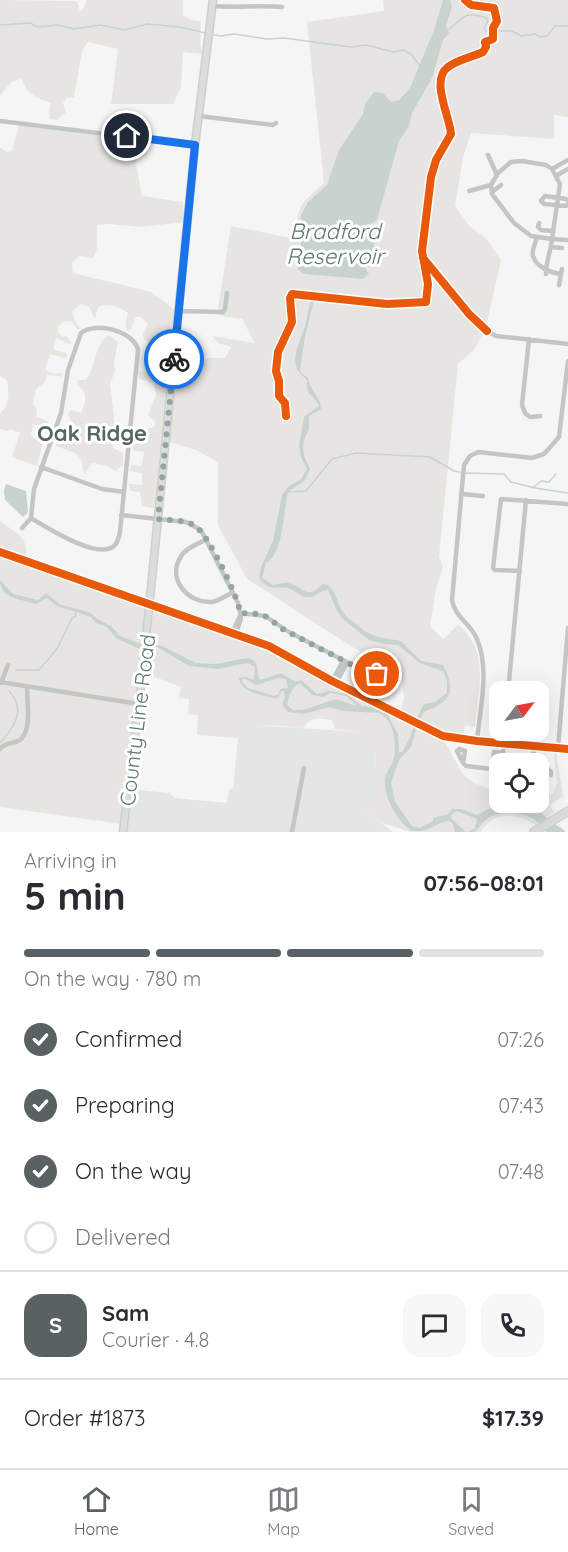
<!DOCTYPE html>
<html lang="en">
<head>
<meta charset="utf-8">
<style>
  body { margin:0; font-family:Quicksand,sans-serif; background:#f7f7f7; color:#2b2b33; height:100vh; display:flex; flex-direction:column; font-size:22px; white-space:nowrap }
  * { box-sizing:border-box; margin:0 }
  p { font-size:20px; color:#7c7c81 }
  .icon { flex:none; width:33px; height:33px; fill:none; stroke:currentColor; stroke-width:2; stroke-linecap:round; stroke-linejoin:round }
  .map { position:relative; height:832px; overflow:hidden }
  .panel { display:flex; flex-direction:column; background:#fff; flex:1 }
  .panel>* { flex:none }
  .needle { width:39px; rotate:58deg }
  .buttons { position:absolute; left:489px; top:681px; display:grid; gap:12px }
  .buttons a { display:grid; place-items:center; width:60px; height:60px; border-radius:12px; background:#fff; box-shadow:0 6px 24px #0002; font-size:30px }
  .pin { position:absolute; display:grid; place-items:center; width:51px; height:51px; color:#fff; margin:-26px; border:3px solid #fff; border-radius:50%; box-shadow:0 2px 6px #0007 }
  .courier { position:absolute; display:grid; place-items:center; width:60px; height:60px; margin:-30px; border:4px solid #1a73e8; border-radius:50%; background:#fff; color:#222; box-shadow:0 2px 8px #0007 }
  .summary em { font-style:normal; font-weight:700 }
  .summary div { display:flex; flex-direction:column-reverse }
  .summary { display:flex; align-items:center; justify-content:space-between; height:102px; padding:0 24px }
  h1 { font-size:39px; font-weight:700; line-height:45px }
  .bar { display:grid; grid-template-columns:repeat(4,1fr); gap:9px 6px; align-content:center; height:72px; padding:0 24px }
  .bar i { height:8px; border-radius:4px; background:#e1e1e2 }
  .bar .on { background:#5a6163 }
  .bar p { grid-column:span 4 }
  .line { display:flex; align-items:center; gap:15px; padding:0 24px; border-top:2px solid #e1e1e2 }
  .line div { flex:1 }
  .round { display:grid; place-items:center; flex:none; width:63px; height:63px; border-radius:18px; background:#f7f7f7 }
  ol { padding:0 24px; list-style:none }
  li { display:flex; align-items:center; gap:18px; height:66px }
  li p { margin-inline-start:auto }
  li .icon { padding:6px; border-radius:50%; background:#5a6163; color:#fff; stroke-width:4 }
  li:last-child { color:#7c7c81 }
  li i { width:33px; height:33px; border:3px solid #e1e1e2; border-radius:50% }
  .dock { display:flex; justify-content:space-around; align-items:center; height:84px; border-top:2px solid #e1e1e2; background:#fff; font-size:16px; color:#7c7c81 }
  .dock a { display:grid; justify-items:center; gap:3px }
  .dock .on { color:#5a6163 }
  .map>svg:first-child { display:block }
  .built { fill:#e4e6e4 }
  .green { fill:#e7e5e1 }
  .water { fill:#c7d3cc; fill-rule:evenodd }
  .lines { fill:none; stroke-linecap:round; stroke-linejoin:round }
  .stream { stroke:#c7d3cc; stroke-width:1.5 }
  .major-casing { stroke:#ced0ce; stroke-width:9 }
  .highway-casing { stroke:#cfd0d0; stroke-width:10 }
  .minor { stroke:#c3c6c5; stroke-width:4.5 }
  .major { stroke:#dbdcdc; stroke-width:6 }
  .highway { stroke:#dbdcdc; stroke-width:8 }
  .cycleway-casing { stroke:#fff; stroke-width:11 }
  .cycleway { stroke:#e8590c; stroke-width:8 }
  .done { stroke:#94a49e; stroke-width:6; stroke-dasharray:0 10.8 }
  .route { stroke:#1a73e8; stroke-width:8 }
  .labels { text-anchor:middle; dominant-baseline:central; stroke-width:6; stroke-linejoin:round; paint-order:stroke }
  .street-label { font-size:21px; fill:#5f786f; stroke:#fff }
  .water-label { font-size:22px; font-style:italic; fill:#5e786a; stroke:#fff }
  .neighbourhood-label { font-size:22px; font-weight:bold; fill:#556962; stroke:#fff }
</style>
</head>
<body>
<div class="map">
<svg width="568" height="832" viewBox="0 0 568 832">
  <rect width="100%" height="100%" fill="#f6f5f5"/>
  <path class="built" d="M269,726l90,6 17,15 -1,34 -3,18 -6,12 27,21h-268l5,-43 39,4 6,5 52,5 2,-14h4l5,-51 13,-10z"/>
  <path class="green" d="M0,0l77,1 3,11 5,-6 1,-6h97v15l8,5 10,1 -1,23 3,10 -20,-2 -2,35 -8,17h-62l7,-55 -30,-7 -6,9 -8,46 -8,1 -3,5 3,9 -9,8 -7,-1 -1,-10 2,-6c-14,-5 -25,-9 -29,-24l-10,2 -12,15z
    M383,0h185v117l-14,-2v24l-83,-6 -8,24 -8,49 15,21 16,11 15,22 -15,67 -11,22 -17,15 -19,193 4,10 -7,22 -6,37 13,13 15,-14c33,26 20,65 17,102l-10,-1 -2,10 -21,-3 -42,-21 4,-14 -2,-19 -155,-100 -29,-54v-63l-22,-12 -28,-8 7,-63c19,-17 24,-23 50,-21l6,-11 -13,-4 -6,-7 43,7 -13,-24 -25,-4 14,-89 65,13c2,-35 2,-33 28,-56l-17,-161 77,-11z
    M19,125l92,12 -3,19 11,4c8,-4 13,-7 14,-17l6,-3 2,6 -5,18 6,32 41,6 1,20 -43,5 -32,-3 -12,1v24l-4,9 -14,-2 -7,7 1,10 78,19 24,18 -21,198 -12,-2 -2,-14 -9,-1 -3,-7 14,1v-12l-12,-2 1,-6 11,1 2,-14 -10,-1 -2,-5 7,-6 9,3 -3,-12 10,-5v-5l-7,-6 8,-20 -2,-12 -15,-4 -1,-9 12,3 5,-3v-24l-11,-7 -1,-5 5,-10 -7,-7h-5l-5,12 -3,2 -3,-5 3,-13c-10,-7 -19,-10 -30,-6l-3,12 -6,-12 -8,-3 -9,7 2,8 6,9 -2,2 -7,-9 -8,1 -5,5 1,7 4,3 4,-1 5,9 -16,-7 -2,12 12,3 2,4 -4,1 -14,-4 -5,16 9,4 7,-1 1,4 -15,-3 -2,8 -9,7 -3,14 4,7 -1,7 12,4 2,5 -3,2 -14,-4 -2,12 12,6 -6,24 -25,-9 8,-24 -9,-4 -4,2 -7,-2v-16c10,-8 9,-20 7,-32l-7,-5v-228l7,4 5,-1z
    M107,335l5,2 6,5 -4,20 1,10 -5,11 4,34 -1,31 10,5v12l-7,6 -12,-6 -12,-2 -8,12 -3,-16 -6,-6 -19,-7v-6l5,-7 10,2 5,-3 1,-6 -6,-5 -3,-7 3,-4 10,3c5,-12 8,-20 -4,-28l1,-5h8c12,-18 6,-28 21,-45z
    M0,521c17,13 29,15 26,39l-26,-8z
    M0,555l145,51 -8,97 -15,121 -122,-17z
    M153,612l103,31 187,96 20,35 11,9 18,7h7l1,12h38l1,-9 13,2 5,-12 -3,-28 2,-2 7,43 -13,9 4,7 -19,13c-17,-13 -43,-14 -54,7h-70l-29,-9 -16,-12c10,-21 9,-41 10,-63l-18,-2 1,-14 -24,-3 -3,-9c-13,-2 -22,-4 -29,8 -28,-2 -42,-8 -65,10l-41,-3 1,-20 -10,-1 1,-15 -10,-1 2,-11 -34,-13z"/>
  <path class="water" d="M443,0h7l2,7 -6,18 3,8 -6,7 -11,38 -20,35 -3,13 -10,15 -22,79 -12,7 1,3 5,2c6,9 4,22 -6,29l-1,5 5,8 -6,5 -58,-5 -7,-4v-13l3,-11v-31l7,-13 19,-17 12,-35 24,-36 2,-10 9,-12 9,1 8,9 8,-2 11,-12 24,-58z
    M311,299h2v5l-8,33 -5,32 1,4 7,5c2,12 12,18 13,31l-12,7v13l-5,11 -1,7 1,9 6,13 -5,11 -17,12c-5,19 -4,61 -22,71l-4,15 11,7c4,0 11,-3 15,-2 16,3 18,19 34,1l6,1 5,5 8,19 5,7 20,16 12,5 23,4 20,20 22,4c8,16 13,31 -6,41 -4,3 -9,3 -13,6l-7,14 -6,21 -12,13 -8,23 4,19 17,24 8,2 13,-7v-3l15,-4 4,-5h10l15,6 11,-6 29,-5 -1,-1c18,-1 23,8 34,18 6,5 9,4 16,11h-20c-8,-18 -37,-23 -54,-16 -8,4 -12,10 -17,16h-7l7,-4 2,-9 -20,-8 -6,4 -1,2 16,15h-11l-2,-8 -4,-3c-17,3 -17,11 -37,10 -14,-8 -29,-35 -27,-51 1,-9 7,-14 9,-22 3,-15 0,-38 -15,-45l-36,-2 -14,-4 -25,7 -16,-2 -6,-7 3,-8 -1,-6h-3l-1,4 -4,4c-14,-4 -35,-6 -37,-21l7,-1 8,3 1,-13 -7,-4 -30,6 -29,-3 -32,-19 -19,1 -16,-7 -6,-3 -9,-11 -11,-4 -5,-6 -34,-11 -10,-8 -11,6c-15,-5 -36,-5 -36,-24l13,14 25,6 8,-7 13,11 32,9 5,5 16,9 8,9 18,7 24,3 34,17 19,1 33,-6c13,4 7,13 12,22 25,-6 13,-11 36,2l5,-2 16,14 12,-3 18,3 15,12 18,2 6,4 12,22 1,18h3c10,-14 13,-33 22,-48l11,-2 12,-9v-13l-4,-9 -23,-8 -22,-18 -14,-1 -15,-4 -26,-21 -6,-8 -9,-21c-7,0 -11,6 -18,7 -9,2 -14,-7 -22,-9 -13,-2 -21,4 -29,-11l2,-10 12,-26 9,-46 6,-8 13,-8 6,-10 -6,-12 -2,-11 5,-29 15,-11c-4,-11 -14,-9 -12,-26 -19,-15 -11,-28 -4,-48 4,-10 5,-23 8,-33zM243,678l14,7 21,-7 8,1 2,9 -8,1 -1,5 -5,2 -26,-8 -6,-6zM300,683l12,12 11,2 8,-4 15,3 11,10 -21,-7 -33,11h-10l-6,-5c2,-9 5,-19 13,-22z
    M6,484l20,7 2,21 -5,5 -18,-17 -1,-9z"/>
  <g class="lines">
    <path class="stream" d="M0,25l31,-2 6,4 21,-2 16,4 26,-4 25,5 22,-6 33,3 25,6
      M449,29c16,-11 14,-19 37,-11l2,3 -4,7 2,3h26l9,5 14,-2 6,3 6,-1 8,-10h13
      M210,34l11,2 13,-2 33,5 17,-1 67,9 15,-2 27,7 10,-2 8,4 9,12
      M465,473l39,1 7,8 24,6 33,5
      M533,488l8,-7 8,1 7,-8
      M288,492l18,-1 26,-32 24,-6 74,4 24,14 6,1
      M16,670h23l18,-21 15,-31 4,-2 -1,-5
      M0,743c14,-16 27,-33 9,-52"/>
    <g class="major-casing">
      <path id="major" d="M123,832l19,-154 53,-533 18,-145"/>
    </g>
    <g class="highway-casing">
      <path id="highway" d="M534,832l34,-21"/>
    </g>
    <path class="minor" d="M212,6c24,2 46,-1 70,1
      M199,116l74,9 3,-2
      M0,121l195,24
      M488,155l9,20
      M552,169l16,-9
      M556,176l12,-7
      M469,191l22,-6
      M492,192l9,-7
      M568,201l-2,-2 -21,-3 -4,5 3,3 22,2 2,-2
      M539,223l-1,4 3,3 12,1
      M537,237c-1,5 -6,15 -4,19 3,11 18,17 28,18
      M551,247l11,1
      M546,274c0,-13 5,-23 6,-35l8,-55 -8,-15 -6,-4 -24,-4 -11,1 -13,11 -7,12 1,9 22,29 17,13 21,3 16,1
      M559,285l3,-16
      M179,311l44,1 2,-3 2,-16
      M487,331l9,5 72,8
      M529,339l-7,66 3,8 5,4 10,-1
      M41,467l61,22 22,3
      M461,494l22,2
      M121,515l65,7 15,8 37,73 3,15 -5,16
      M22,528l9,-10c15,9 69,44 84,27 3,-3 4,-9 5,-13l18,-182c-4,-19 -43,-29 -57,-17l-13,37 -7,43 -27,76 -3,29
      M207,539c-9,5 -22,9 -27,19 -13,22 9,46 32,44 7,-1 15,-7 21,-10
      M0,552l269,94 63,35 111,55 34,5 91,8
      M520,571l-25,-1 -2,-2 8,-69 67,5
      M240,613l25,3 24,16 75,39h8
      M232,633l8,-17
      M371.5 669a4.5 4.5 0 1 1 9 0a4.5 4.5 0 1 1-9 0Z
      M332,681l11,-20
      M0,682l139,22
      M1,683l7,-18
      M336,683l11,-20
      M508,692l18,-192
      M477,741c3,-33 13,-71 0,-102 -6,-15 -23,-23 -25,-39l12,-135 6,-9 8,-4 54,6 12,-4 15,-17 9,-76
      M558,748l10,-120
      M0,749c6,-8 14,-4 21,-10 11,-10 6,-38 6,-52
      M459,749l6,2 -2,12 -6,-12z
      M533,755l18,17v3l-13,-2
      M463,763l3,3 34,4
      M502,764l3,-34
      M533,764l1,-18
      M493,769l1,-17 9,1
      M292,832l12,-64"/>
    <use href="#major" class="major"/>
    <use href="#highway" class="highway"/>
    <g class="cycleway-casing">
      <path id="cycleway" d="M423,258l46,56 18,17
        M286,416l-1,-13 -6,-7v-15l-3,-10 2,-19 14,-30 -2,-24 2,-4 95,10 39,-2 2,-18 -6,-33 9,-74 5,-17 15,-26c-1,-17 -21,-54 -3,-67 9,-7 24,-10 35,-15l3,-5 -1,-5 8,-3v-11l4,-7 -3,-13 -23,-3 -6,-5
        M0,552l269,94 63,35 111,55 34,5 91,8"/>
    </g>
    <use href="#cycleway" class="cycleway"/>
  </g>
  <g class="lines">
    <path class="done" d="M174,359l-16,160c12,2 27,0 37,7 12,6 45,74 45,87l19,1 8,3 17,13 41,21 39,20 13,3"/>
    <path class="route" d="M127,136l68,9 -21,214"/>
  </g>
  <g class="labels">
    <g class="street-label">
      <text transform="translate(137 720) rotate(-83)">County Line Road</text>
    </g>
    <g class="water-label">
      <text x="335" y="231">Bradford<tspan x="335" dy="25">Reservoir</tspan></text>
    </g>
    <g class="neighbourhood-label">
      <text x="92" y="433">Oak Ridge</text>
    </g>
  </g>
</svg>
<div class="buttons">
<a><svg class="needle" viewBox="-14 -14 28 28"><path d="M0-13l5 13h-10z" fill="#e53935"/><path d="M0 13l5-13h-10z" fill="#7c7c81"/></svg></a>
<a><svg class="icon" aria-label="locate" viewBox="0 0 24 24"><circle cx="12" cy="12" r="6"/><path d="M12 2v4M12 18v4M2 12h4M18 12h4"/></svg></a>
</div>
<div class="pin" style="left:377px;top:674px;background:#ea580c"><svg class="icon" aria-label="bag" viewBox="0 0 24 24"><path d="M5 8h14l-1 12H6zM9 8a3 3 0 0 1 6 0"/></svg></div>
<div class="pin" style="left:127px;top:136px;background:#1f2937"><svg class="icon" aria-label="home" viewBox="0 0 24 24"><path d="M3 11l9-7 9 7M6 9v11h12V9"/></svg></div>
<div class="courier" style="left:174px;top:359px"><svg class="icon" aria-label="bike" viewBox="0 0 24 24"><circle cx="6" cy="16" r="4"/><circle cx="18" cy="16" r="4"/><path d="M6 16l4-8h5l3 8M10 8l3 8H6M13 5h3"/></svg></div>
</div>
<section class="panel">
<div class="summary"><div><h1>5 min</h1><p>Arriving in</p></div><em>07:56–08:01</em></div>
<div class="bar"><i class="on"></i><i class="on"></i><i class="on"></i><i></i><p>On the way · 780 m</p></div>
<ol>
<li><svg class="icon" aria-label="check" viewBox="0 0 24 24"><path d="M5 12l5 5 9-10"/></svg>Confirmed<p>07:26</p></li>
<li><svg class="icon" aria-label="check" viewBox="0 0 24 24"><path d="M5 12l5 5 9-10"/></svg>Preparing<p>07:43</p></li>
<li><svg class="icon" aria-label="check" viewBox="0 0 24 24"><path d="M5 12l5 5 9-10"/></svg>On the way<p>07:48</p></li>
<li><i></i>Delivered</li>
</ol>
<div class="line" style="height:108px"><b class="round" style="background:#5a6163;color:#fff">S</b><div><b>Sam</b><p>Courier · 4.8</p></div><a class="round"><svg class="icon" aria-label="chat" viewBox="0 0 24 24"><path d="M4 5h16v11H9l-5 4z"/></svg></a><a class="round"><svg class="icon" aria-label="phone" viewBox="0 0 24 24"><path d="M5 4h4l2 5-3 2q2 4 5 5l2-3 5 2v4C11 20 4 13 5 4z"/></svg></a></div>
<div class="line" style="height:78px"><div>Order #1873</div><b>$17.39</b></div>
</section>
<nav class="dock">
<a class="on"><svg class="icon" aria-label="home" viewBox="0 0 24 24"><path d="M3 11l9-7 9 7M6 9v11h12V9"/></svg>Home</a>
<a><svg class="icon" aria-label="map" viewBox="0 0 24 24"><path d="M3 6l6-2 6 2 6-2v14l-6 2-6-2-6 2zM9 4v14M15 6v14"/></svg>Map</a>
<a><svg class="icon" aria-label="saved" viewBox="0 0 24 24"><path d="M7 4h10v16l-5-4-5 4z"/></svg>Saved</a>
</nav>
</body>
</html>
